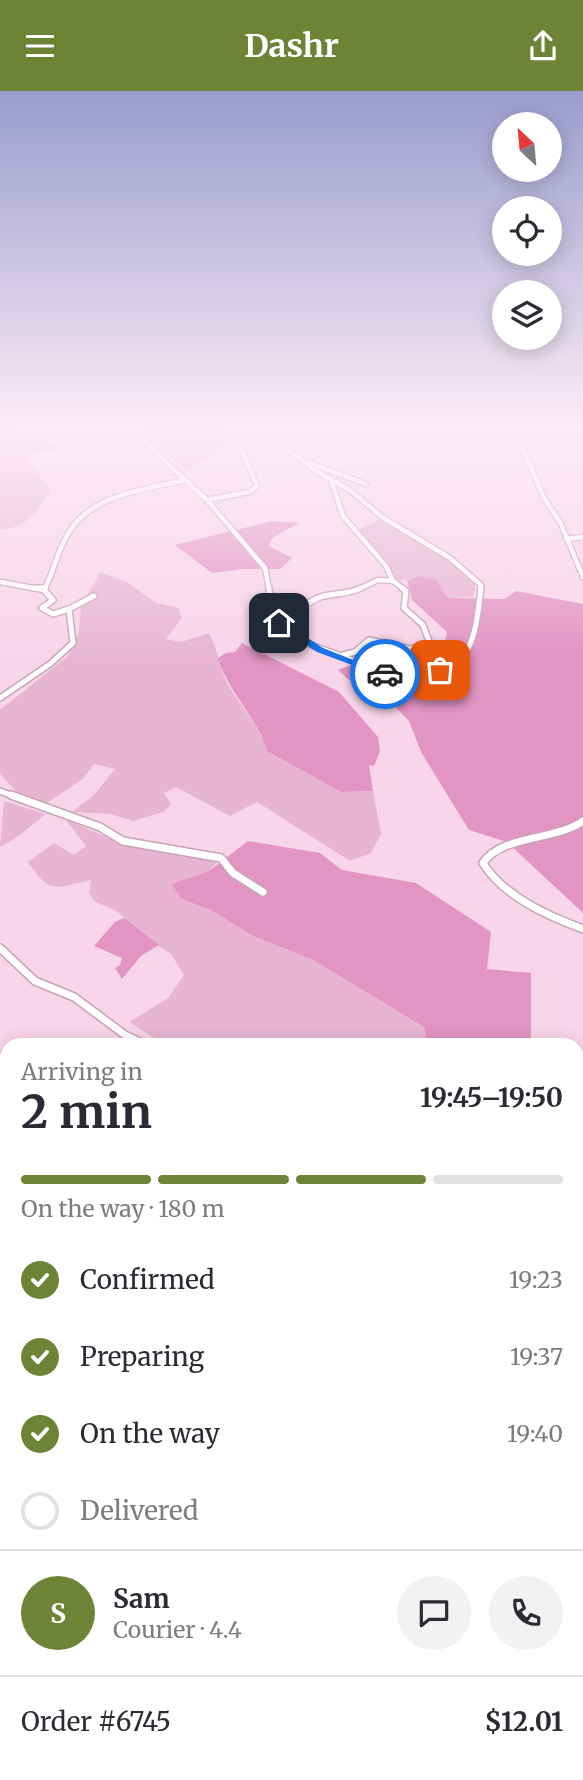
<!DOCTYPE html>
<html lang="en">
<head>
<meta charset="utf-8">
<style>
  body { margin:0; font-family:Merriweather,serif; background:#f2f2f3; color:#2b2b33; height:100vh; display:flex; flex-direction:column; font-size:26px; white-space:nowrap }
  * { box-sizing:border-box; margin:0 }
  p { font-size:23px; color:#7c7c81 }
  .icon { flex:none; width:38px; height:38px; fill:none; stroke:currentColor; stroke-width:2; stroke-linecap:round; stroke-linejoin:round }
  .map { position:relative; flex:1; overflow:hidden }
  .panel { position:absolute; left:0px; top:947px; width:584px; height:744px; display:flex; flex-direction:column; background:#fff; border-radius:21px 21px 0 0; box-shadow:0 4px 18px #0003 }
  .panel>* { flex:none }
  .needle { width:46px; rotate:334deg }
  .fabs { position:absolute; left:492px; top:21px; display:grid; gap:14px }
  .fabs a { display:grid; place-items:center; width:70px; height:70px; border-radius:50%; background:#fff; box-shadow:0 4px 18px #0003; font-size:35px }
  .pin { position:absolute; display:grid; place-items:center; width:60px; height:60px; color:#fff; margin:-30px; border-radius:14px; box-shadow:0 4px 10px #0006 }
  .courier { position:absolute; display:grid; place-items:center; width:70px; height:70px; margin:-35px; border:5px solid #1a73e8; border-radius:50%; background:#fff; color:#222; box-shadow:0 2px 9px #0007 }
  .overview em { font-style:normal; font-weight:700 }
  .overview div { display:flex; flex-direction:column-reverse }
  .overview { display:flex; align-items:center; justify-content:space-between; height:119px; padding:0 21px }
  h1 { font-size:46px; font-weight:700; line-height:52px }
  .bar { display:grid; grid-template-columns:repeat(4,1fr); gap:10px 7px; align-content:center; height:84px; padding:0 21px }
  .bar i { height:9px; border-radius:5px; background:#e1e1e2 }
  .bar .current { background:#6d8436 }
  .bar p { grid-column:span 4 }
  .line { display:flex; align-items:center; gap:18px; padding:0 21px; border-top:2px solid #e1e1e2 }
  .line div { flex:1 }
  .round { display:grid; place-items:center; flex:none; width:74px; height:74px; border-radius:37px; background:#f2f2f3 }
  ol { padding:0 21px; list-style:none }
  li { display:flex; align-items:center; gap:21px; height:77px }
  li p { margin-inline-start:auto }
  li .icon { padding:7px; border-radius:50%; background:#6d8436; color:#fff; stroke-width:4 }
  li:last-child { color:#7c7c81 }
  li i { width:38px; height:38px; border:4px solid #e1e1e2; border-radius:50% }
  header { display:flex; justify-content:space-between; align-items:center; height:91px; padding:0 21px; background:#6d8436; color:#fff; font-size:32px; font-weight:700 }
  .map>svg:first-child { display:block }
  .green { fill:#e7b5d2 }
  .forest { fill:#e294c3 }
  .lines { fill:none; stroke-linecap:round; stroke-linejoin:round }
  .street-far4-casing { stroke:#c5a4b7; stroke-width:7 }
  .street-far3-casing { stroke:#c5a4b7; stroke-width:8 }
  .street-far2-casing { stroke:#c5a4b7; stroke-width:10 }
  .street-far1-casing { stroke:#c5a4b7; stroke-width:12 }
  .street-casing { stroke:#c5a4b7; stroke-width:14 }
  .street-far4 { stroke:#fff; stroke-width:4.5 }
  .street-far3 { stroke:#fff; stroke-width:5 }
  .street-far2 { stroke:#fff; stroke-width:7 }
  .street-far1 { stroke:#fff; stroke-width:9 }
  .street { stroke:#fff; stroke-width:10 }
  .route { fill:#1a73e8 }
  .done { stroke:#725d6a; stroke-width:7; stroke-dasharray:0 12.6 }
</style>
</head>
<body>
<header><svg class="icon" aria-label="menu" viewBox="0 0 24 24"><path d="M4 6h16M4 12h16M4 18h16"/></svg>Dashr<svg class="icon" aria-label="share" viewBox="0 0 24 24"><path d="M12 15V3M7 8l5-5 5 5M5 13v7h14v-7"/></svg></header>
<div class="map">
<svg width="583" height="1689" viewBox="0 0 583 1689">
  <rect width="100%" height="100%" fill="#f9d5e9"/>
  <path class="green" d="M0,333h8c15,13 40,16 58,25l-37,4 2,11 20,27c-14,20 -24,38 -51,38z
    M138,333h80l7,21 -38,26 -30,-25z
    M381,428l63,37 32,29 -3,12 -25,1 -12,-18 -18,-4 -23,6 -4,-12 -31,-37 1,-5z
    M100,481l27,10 29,21 22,5 4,10 -16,21 15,3 28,-9c10,18 11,40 22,57 13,20 29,38 36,61l74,41 32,-1 8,43 -10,19 -21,8 -93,-59 -27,14 -54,-29 -12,6 7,11 -7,8 -31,9 -23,-7 -38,-2 21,-16 22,-27 -21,-5 -11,15 -42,28 -24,-15 -17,-18v-64l68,-54 11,-24 2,-25z
    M4,710l41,13c-14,13 -29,25 -45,33z
    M66,729l55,23 98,17 -10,11 -36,13 8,15 30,11 40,25 62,25 111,67 4,18h-198l-74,-6 -27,-17 39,-24 16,-23 -13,-21 -29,-19 -24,-23 -24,-11 -5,-8 2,-13c-36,8 -41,15 -63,-18l26,-19 20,12 12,-9z
    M289,1684h166l-3,5h-161z"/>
  <path class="forest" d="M272,430l27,2 -27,15 -3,8 23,12 -12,11h-36l-32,4 -37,-28z
    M418,485l18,4 12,18 57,1 11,-8 67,13v309l-76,-71 -38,-12 -48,-78 -12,-31 -29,-30 -31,-11 -11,-10 18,-7 49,10 35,-11 7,-30 -35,-32 -5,-20z
    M242,552l97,49 39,45 2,14 -6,15 -5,-1 4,26 -32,1 -74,-41c-10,-34 -38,-57 -49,-93l8,-5 9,-1z
    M248,750l72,12 22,17 74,13 75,49 -4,37 44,4v72h-103l-4,-18 -111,-67 -62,-25 -40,-25 -30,-11 -9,-15 37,-13z
    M124,827l35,27 -18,11 -19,23 -7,-11 5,-3 2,-7 -28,-12 21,-24z"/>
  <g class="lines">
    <g class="street-far4-casing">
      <path id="street-far4" d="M125,333l82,76 58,68 4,22
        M254,333l62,47 35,20 31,26 68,41 31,27 -1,5
        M502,333l22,27 20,47 17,26 22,53
        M307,371l59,22
        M331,389l12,36 43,50 7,15 12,9
        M207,409l42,-8 8,-6 -26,-62
        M566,448l17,-2
        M0,491l44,8
        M44,499c10,-18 13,-39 24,-56 22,-40 77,-44 117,-54
        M357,499l21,-10 15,1"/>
    </g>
    <g class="street-far3-casing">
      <path id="street-far3" d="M34,497h11
        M269,497c1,11 1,22 7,31 15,21 43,29 65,37 38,14 89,38 122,0 14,-17 15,-47 18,-68
        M44,499l9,10 -11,8 11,6 16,-5
        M269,510l40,2c15,-12 34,-6 52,-15
        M343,564l12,-3 14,-12 41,9 20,-5 -7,-19 -19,-17 2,-17 -4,-3
        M0,607l50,-34 23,-21 -4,-34 25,-13
        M0,700l16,6"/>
    </g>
    <g class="street-far2-casing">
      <path id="street-far2" d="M11,704l89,32 23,14 98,17 12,15 30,19
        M583,730c-28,20 -82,14 -100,42 20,33 65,53 100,66
        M0,857l35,33 39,16 51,38 21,10"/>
    </g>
    <g class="street-far1-casing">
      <path id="street-far1" d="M578,996l5,-1
        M578,1203l5,1"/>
    </g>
    <g class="street-casing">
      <path id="street" d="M55,1684v5"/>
    </g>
    <use href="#street-far4" class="street-far4"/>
    <use href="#street-far3" class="street-far3"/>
    <use href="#street-far2" class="street-far2"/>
    <use href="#street-far1" class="street-far1"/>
    <use href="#street" class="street"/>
  </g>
  <linearGradient id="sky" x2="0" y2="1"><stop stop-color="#999ccd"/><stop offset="0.59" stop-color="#fcecf5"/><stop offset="1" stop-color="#fcecf5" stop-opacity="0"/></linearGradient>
  <rect width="583" height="569" fill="url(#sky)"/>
  <path class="route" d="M276,530h6l41,27 66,26 -7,2 -65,-24 -41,-27z"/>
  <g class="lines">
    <path class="done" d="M385,583l21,5 34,-9"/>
  </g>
</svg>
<div class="fabs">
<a><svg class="needle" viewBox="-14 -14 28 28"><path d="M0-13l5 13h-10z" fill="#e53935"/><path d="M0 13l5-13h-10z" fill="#7c7c81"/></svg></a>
<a><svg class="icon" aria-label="locate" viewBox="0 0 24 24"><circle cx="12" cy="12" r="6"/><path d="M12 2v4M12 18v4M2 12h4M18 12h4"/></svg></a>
<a><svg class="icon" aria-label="layers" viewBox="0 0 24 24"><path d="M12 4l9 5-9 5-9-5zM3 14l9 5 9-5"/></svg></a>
</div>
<div class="pin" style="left:440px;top:579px;background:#ea580c"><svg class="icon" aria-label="bag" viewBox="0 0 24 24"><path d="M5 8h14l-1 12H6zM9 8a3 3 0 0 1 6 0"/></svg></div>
<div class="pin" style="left:279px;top:532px;background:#1f2937"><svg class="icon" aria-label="home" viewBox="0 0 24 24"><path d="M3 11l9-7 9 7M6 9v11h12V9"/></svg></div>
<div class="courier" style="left:385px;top:583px"><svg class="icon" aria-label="car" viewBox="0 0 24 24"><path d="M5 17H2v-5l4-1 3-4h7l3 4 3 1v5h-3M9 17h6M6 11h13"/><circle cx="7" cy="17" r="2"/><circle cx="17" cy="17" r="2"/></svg></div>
<section class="panel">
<div class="overview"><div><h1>2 min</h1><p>Arriving in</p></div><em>19:45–19:50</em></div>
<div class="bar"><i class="current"></i><i class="current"></i><i class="current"></i><i></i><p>On the way · 180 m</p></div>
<ol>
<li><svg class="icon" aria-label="check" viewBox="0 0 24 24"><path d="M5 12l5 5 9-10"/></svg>Confirmed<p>19:23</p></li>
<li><svg class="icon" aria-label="check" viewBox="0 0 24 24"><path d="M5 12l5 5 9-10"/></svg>Preparing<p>19:37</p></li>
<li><svg class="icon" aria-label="check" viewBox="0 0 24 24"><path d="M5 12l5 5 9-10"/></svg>On the way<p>19:40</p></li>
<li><i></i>Delivered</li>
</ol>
<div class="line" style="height:126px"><b class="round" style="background:#6d8436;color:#fff">S</b><div><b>Sam</b><p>Courier · 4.4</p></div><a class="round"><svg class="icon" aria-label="chat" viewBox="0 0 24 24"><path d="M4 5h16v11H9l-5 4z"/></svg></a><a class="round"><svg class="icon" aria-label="phone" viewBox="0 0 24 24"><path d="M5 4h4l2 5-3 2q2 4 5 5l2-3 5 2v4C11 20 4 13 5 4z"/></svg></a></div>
<div class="line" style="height:91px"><div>Order #6745</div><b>$12.01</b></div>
</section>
</div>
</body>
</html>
